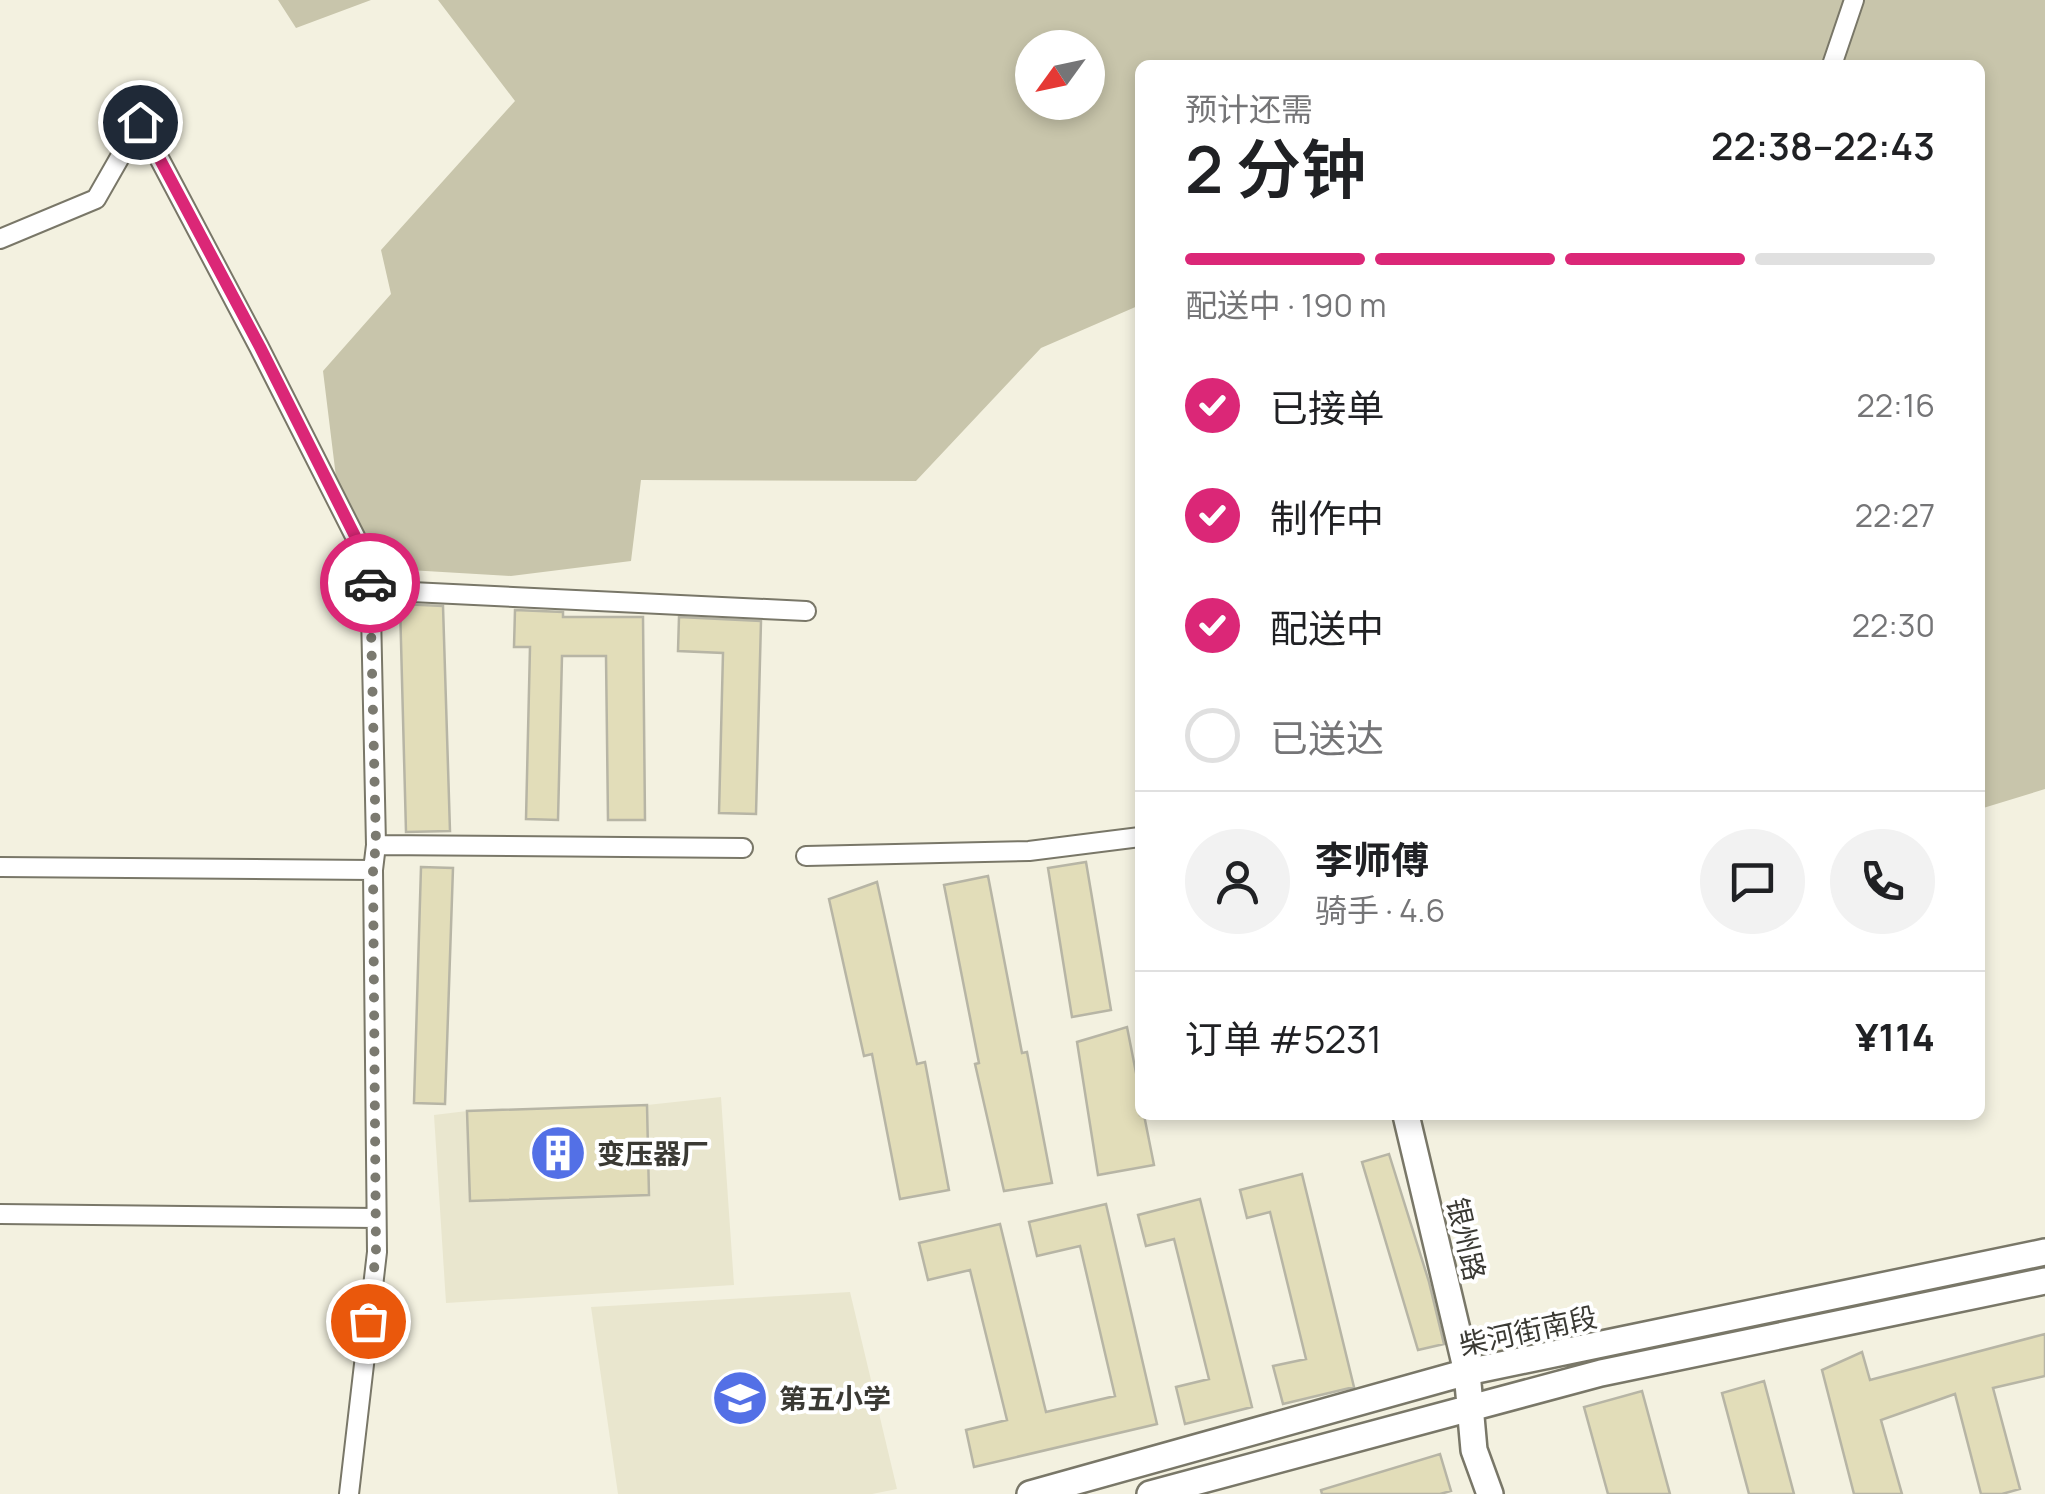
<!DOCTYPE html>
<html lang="zh">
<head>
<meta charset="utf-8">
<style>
  body { margin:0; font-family:Manrope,"Noto Sans SC",sans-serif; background:#f2f2f2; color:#202124; height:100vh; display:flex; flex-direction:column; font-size:38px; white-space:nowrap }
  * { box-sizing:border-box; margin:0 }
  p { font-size:32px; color:#757577 }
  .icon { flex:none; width:55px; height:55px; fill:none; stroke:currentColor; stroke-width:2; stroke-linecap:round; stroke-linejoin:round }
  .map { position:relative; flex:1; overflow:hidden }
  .drawer { position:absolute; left:1135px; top:60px; width:850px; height:1060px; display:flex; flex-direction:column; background:#fff; border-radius:15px; box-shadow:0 5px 15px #0003 }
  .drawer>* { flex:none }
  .needle { width:65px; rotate:237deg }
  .tools { position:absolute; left:1015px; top:30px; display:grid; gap:20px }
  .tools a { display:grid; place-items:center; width:90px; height:90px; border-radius:50%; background:#fff; box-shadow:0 5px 15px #0003; font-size:50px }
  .pin { position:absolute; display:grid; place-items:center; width:85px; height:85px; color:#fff; margin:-42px; border:5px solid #fff; border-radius:50%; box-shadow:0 2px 10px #0007 }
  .courier { position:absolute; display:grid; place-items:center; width:100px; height:100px; margin:-50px; border:8px solid #db2777; border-radius:50%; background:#fff; color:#222; box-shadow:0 2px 12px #0007 }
  .headline em { font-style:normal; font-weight:600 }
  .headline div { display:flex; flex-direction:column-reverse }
  .headline { display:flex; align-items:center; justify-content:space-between; height:170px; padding:0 50px }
  h1 { font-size:65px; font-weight:600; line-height:75px }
  .bar { display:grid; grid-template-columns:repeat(4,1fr); gap:15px 10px; align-content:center; height:120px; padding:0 50px }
  .bar i { height:12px; border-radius:8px; background:#e0e0e0 }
  .bar .current { background:#db2777 }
  .bar p { grid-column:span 4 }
  .line { display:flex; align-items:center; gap:25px; padding:0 50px; border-top:2px solid #e0e0e0 }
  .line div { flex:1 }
  .round { display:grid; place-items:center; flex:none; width:105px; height:105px; border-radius:52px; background:#f2f2f2 }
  ol { padding:0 50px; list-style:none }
  li { display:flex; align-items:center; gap:30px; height:110px }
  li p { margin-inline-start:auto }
  li .icon { padding:10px; border-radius:50%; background:#db2777; color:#fff; stroke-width:4 }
  li:last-child { color:#757577 }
  li i { width:55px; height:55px; border:5px solid #e0e0e0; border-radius:50% }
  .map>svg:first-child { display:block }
  .built { fill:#e9e6ce }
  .green { fill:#c8c5ab; fill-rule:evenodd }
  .building { fill:#e2ddb9; stroke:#b7b5a5; stroke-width:2.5 }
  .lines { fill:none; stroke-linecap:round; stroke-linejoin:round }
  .street-casing { stroke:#797768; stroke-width:22 }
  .secondary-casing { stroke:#797768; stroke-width:30 }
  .street { stroke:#fff; stroke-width:18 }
  .secondary { stroke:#fff; stroke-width:25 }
  .done { stroke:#7b7a70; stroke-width:10; stroke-dasharray:0 18 }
  .route { stroke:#db2777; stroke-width:12 }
  .labels { text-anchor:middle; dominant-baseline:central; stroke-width:8; stroke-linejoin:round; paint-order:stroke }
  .poi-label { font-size:28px; font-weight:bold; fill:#3b3a34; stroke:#fff; text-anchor:start }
  .street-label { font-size:28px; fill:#3b3a34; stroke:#fff }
</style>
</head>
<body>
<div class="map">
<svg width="2045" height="1494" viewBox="0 0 2045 1494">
  <rect width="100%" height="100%" fill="#f3f1e0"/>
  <path class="built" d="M721,1097l13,188 -288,18 -12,-188 33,-4 180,-6z
    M850,1292l47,197 -25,5h-254l-27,-187z"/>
  <path class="green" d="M278,0h93l-75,28z
    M438,0h1607v789l-65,20v-744h-840v240l-99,43 -125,133 -275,-1 -10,81 -120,15 -136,-8 -39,-91 -13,-106 68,-77 -10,-44 134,-149zM1032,48h56v54h-56z"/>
  <path class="building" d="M400,604l43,2 7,225 -44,1z
    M515,610l48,2v5h80l2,203h-37l-2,-164h-44l-4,164 -32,-1 4,-172h-16z
    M679,617l82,4 -5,193 -37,-1 4,-160 -45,-2z
    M1086,862l25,148 -39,7 -24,-149z
    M421,867l32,1 -8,236 -31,-1z
    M988,876l34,177 5,-1 25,131 -48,8 -29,-127 4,-1 -35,-178z
    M877,882l40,182 8,-2 24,128 -49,9 -28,-145 -8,2 -35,-157z
    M1127,1027l13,66v22h4l10,50 -56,10 -21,-133z
    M647,1105l2,90 -179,6 -3,-90z
    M1389,1154l40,128 15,62 -26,6 -56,-188z
    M1302,1174l52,213 -71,17 -10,-38 33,-7 -36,-147 -23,6 -7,-28z
    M1200,1199l52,208 -67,17 -9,-37 33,-8 -35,-140 -28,7 -8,-31z
    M1106,1204l51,220 -183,43 -8,-37 41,-10 -37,-150 -42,10 -9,-37 81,-19 46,188 69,-16 -35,-150 -43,10 -8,-34z
    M2045,1334v42l-52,12 27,101 -18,5h-21l-26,-100 -74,26 21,74h-48l-32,-124 40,-18 8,28z
    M1764,1381l30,113h-45l-27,-101z
    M1642,1391l28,103h-62l-24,-87z
    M1440,1454l11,37 -11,3h-118l-1,-4z"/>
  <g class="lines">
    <g class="street-casing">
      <path id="street" d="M1832,65l22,-65
        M140,122l119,225 111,219 6,279 -3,25 4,382 -28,242
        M0,239l96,-40 44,-77
        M370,590l436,21
        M376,845l367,3
        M806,856l223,-5 111,-14
        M0,867l373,3
        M0,1214l376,4"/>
    </g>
    <g class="secondary-casing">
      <path id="secondary" d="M1406,1115l61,257 7,78 16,44
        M1030,1494l437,-122 578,-120
        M1150,1494l451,-121 444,-92"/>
    </g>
    <use href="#street" class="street"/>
    <use href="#secondary" class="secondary"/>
  </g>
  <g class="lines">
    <path class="done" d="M368,1321l8,-69 -3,-382 3,-26 -6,-261"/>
    <path class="route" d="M140,122l120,225 110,219v17"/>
  </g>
  <defs>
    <g id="building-disc" transform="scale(2.875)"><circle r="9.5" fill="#5370e6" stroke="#fff"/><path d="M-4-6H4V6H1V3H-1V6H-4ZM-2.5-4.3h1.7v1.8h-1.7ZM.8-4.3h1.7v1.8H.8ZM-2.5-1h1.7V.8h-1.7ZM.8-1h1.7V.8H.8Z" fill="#fff"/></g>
    <g id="school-disc" transform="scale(2.875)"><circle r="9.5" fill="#5370e6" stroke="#fff"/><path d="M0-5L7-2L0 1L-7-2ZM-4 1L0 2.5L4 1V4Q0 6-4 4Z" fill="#fff"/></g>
  </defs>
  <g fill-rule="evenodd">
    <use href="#building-disc" x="558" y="1153"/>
    <use href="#school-disc" x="740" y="1398"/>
  </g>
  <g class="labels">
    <g class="poi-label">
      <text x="597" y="1153">变压器厂</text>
      <text x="779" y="1398">第五小学</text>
    </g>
    <g class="street-label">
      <text transform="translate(1467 1239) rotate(77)">银州路</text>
      <text transform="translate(1528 1330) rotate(-12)">柴河街南段</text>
    </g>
  </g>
</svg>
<div class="tools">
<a><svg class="needle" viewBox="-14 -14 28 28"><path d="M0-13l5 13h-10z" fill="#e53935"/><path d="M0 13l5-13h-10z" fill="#757577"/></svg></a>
</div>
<div class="pin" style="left:368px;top:1321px;background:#ea580c"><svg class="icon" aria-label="bag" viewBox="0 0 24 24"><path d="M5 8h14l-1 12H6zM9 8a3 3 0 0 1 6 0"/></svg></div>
<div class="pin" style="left:140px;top:122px;background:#1f2937"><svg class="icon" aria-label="home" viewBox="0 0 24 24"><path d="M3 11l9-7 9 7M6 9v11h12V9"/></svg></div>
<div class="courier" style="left:370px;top:583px"><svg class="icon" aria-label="car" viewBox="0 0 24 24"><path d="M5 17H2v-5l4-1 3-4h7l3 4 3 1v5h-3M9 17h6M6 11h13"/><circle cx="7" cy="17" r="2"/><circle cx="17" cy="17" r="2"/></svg></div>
<section class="drawer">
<div class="headline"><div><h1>2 分钟</h1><p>预计还需</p></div><em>22:38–22:43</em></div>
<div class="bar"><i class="current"></i><i class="current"></i><i class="current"></i><i></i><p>配送中 · 190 m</p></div>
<ol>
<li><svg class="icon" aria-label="check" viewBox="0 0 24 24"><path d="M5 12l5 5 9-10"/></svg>已接单<p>22:16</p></li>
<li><svg class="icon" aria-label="check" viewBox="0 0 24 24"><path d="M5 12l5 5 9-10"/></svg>制作中<p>22:27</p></li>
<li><svg class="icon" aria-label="check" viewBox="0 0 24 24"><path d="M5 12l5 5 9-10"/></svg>配送中<p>22:30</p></li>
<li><i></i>已送达</li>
</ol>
<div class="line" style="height:180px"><a class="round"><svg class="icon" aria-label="person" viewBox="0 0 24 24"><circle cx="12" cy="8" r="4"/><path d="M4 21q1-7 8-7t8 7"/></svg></a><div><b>李师傅</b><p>骑手 · 4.6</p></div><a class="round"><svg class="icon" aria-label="chat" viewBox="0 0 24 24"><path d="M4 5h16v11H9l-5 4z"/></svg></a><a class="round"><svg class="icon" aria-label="phone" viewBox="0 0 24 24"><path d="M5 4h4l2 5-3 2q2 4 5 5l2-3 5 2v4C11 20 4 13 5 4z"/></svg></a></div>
<div class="line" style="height:130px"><div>订单 #5231</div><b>¥114</b></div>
</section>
</div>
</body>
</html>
